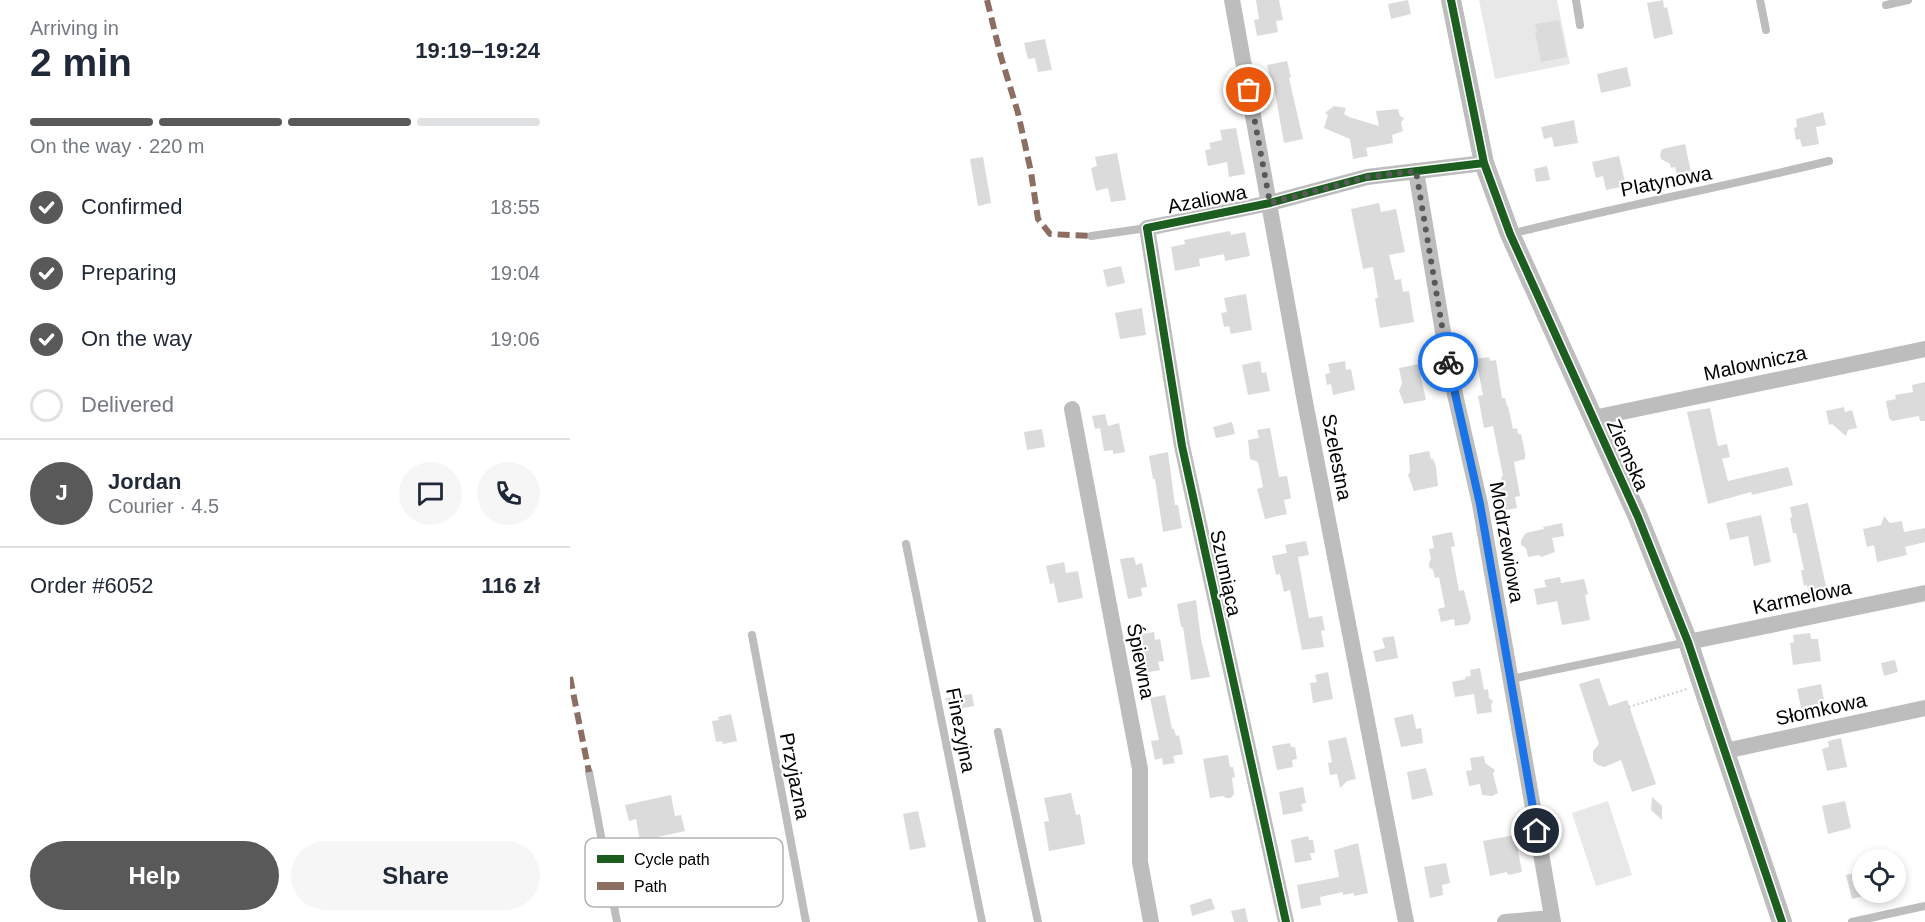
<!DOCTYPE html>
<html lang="en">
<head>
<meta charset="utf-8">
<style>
  body { margin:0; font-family:Arial,sans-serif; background:#f6f6f7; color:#1f2937; height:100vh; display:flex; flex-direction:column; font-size:22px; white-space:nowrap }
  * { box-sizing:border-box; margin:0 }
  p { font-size:20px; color:#747a83 }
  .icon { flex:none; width:33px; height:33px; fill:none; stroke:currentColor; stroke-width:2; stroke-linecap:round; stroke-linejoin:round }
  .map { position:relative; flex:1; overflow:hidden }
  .sheet { display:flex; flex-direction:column; background:#fff; width:570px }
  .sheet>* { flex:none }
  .buttons { position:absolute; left:1282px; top:849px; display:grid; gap:12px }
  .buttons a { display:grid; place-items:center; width:54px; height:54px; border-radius:50%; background:#fff; box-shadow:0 3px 9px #0003; font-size:30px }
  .pin { position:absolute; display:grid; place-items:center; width:51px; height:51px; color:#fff; margin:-26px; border:3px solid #fff; border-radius:50%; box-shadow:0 2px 6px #0007 }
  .courier { position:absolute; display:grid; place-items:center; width:60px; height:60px; margin:-30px; border:4px solid #1a73e8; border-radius:50%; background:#fff; color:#222; box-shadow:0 2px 8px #0007 }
  .head em { font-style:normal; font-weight:700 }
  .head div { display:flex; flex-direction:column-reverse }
  .head { display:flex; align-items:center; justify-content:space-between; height:102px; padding:0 30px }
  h1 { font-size:39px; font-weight:700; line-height:45px }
  .bar { display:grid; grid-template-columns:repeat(4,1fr); gap:9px 6px; align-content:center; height:72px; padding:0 30px }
  .bar i { height:8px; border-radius:4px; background:#e0e1e3 }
  .bar .active { background:#595959 }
  .bar p { grid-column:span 4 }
  .line { display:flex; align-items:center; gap:15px; padding:0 30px; border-top:2px solid #e0e1e3 }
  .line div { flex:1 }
  .round { display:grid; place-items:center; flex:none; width:63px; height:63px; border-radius:32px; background:#f6f6f7 }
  ol { padding:0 30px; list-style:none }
  li { display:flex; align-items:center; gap:18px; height:66px }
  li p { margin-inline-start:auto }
  li .icon { padding:6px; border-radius:50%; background:#595959; color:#fff; stroke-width:4 }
  li:last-child { color:#747a83 }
  li i { width:33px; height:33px; border:3px solid #e0e1e3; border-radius:50% }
  .cta { display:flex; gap:12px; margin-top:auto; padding:12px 30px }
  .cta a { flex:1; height:69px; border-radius:36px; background:#595959; color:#fff; font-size:24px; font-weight:700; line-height:69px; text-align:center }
  .cta a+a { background:#f6f6f7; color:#1f2937 }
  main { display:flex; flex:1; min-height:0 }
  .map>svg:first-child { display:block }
  .green { fill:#e8e8e8 }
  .building { fill:#dbdbdb }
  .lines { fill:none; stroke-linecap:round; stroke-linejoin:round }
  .path { stroke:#c2c2c2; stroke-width:2; stroke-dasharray:1.5 3; stroke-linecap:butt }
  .service { stroke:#bdbdbd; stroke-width:8 }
  .minor { stroke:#bdbdbd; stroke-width:16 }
  .tertiary { stroke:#bdbdbd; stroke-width:20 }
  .quiet { stroke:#8d6e63; stroke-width:6; stroke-dasharray:12 6; stroke-linecap:butt }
  .cycleway-casing { stroke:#fff; stroke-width:11 }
  .cycleway { stroke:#1b5e20; stroke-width:8 }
  .done { stroke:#595959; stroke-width:6; stroke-dasharray:0 10.8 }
  .route { stroke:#1a73e8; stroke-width:8 }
  .labels { text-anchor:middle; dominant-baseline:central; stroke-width:4.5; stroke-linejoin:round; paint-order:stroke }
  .street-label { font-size:20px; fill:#000; stroke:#fff }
  .key { fill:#fff; stroke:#b2b2b2; stroke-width:1.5 }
  .key-label { font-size:16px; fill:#000 }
</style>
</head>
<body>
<main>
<section class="sheet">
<div class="head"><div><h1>2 min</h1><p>Arriving in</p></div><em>19:19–19:24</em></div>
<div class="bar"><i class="active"></i><i class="active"></i><i class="active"></i><i></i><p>On the way · 220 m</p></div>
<ol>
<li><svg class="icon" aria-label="check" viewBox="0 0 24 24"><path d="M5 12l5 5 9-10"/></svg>Confirmed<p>18:55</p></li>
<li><svg class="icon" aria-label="check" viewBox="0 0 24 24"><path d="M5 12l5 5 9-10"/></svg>Preparing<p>19:04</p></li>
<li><svg class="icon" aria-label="check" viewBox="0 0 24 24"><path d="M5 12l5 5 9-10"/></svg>On the way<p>19:06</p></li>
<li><i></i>Delivered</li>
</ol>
<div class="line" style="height:108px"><b class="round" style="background:#595959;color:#fff">J</b><div><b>Jordan</b><p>Courier · 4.5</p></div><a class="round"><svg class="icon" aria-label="chat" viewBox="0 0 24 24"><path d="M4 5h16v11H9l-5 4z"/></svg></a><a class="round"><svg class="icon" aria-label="phone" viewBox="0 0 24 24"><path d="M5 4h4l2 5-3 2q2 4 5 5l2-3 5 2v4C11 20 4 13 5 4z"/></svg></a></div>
<div class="line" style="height:78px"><div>Order #6052</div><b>116 zł</b></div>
<div class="cta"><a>Help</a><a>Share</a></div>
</section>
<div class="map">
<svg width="1355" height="922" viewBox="0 0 1355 922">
  <rect width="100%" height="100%" fill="#fff"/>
  <path class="green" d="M909,0h78l13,64 -75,15z
    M1038,801l24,74 -36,11 -24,-73z"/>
  <path class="building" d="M686,0h23l4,20 -7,1 2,11 -21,4 -3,-16 5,-1z
    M838,0l3,14 -20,5 -3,-15z
    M1093,0l1,8 3,-1 6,27 -19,5 -7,-36z
    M989,20l8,37 -26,5 -6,-29 2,-1 -2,-8z
    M475,39l7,31 -14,2 -3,-14 -7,1 -4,-16z
    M717,61l4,16 -2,1 14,61 -19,4 -11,-62h-2l-4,-16z
    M1057,67l4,19 -30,7 -4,-19z
    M764,106l12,2 -2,6 5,3 30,9 -3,-15 22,-2 2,7 4,2 -3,5 2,8 -11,4 1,8 -27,5 2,8 -15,3 -3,-20 -26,-11 4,-13 -3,-2z
    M1253,112l3,13 -10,2 3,17 -17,3 -2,-8 -4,1 -2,-12 3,-1 -1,-8z
    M1004,120l4,23 -24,4 -2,-10 -8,2 -3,-12z
    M666,128l9,46 -16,3 -2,-15 -19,4 -3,-16 6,-1 -2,-6 13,-3 -2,-10z
    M1115,144l6,28 -14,3 -2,-8 -4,1 -1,-4 -9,-5 -1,-4 2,-6z
    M547,153l9,47 -15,2 -3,-14 -12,3 -5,-23 6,-2 -2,-9z
    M1049,156l7,30 -20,4 -3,-14 -7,2 -4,-16z
    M413,157l8,46 -13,3 -8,-47z
    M977,166l3,14 -14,2 -2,-13z
    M809,203l2,9 15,-3 9,43 -16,3 6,25 6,-1 2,13 6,-1 5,31 -34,6 -5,-30h3l-5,-31 -10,2 -12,-60z
    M660,231l1,4 14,-3 5,24 -25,5 -1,-7 -25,5 1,7 -25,5 -4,-24 14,-3 -1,-4z
    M551,266l4,17 -18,4 -4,-17z
    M676,294l6,36 -21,4 -2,-8 -5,1 -3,-14 6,-1 -3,-14z
    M572,308l4,27 -26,4 -5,-26z
    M919,357l1,4 6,-1 6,38h3l2,8h1l5,23 4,-1 1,6h3l4,19v6l-11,3 6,34 -5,1 2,11 -17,3 -5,-28 7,-1 -1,-5 2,-1 -10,-50 -9,2 -6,-32 5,-1 -7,-36z
    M690,361l2,12 4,-1 4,19 -22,4 -6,-30z
    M775,361l1,9 5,-1 4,21 -22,5 -2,-11 -4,1 -2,-11 5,-1 -2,-9z
    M848,364l8,36 -22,4 -5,-13 3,-8 -3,-15z
    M1355,382v39h-5l-1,-5 -27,5 -3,-3 -3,-17 10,-2 -1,-4 18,-3 -1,-7z
    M1274,407l1,5 7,-2 5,18 -9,2 -2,6 -14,-12 -3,1 -3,-14z
    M1140,408l8,38 9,-2 3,13 -8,2 6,22 60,-14 5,18 -41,10 -1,-3 -43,12 -21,-92z
    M535,414l3,12 11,-3 6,29 -12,2v-4l-9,1 -4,-23 -5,1 -3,-13z
    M662,422l3,12 -19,4 -3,-11z
    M700,428l9,49 8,-1 4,22 -7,2 3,14 -22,5 -8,-30 6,-2 -5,-25 -8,-3 -2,-19 11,-2 -2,-8z
    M472,429l3,18 -18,3 -3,-18z
    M859,451l2,8h2l3,8 2,19 -24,5 -6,-16 2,-3 -1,-17z
    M598,452l7,53h3l4,23 -19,4 -8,-53h-2l-4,-23z
    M1238,503l19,88 -18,4 -2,-10 -3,1 -3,-16h3l-8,-37h-3l-3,-15 2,-1 -2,-10z
    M1191,515l10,47 -17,4 -6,-30 -18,4 -4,-17z
    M1314,516l6,7 12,-2 2,11 21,-4v14l-20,5 2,8 -30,7 -3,-17 -7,2 -4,-18 18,-4z
    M992,523l2,13 -12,2 3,14 -14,5 -2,-2 -11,2 -2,-9 -5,-3v-5l5,-7 18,-4 -1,-2z
    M882,532l3,14 -4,1 8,44 5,-1 7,29 -3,5 -13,2 -1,-7 -13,3 -3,-13 7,-2 -6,-30 -4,1 -2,-8 -4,-3v-4l2,-4 -2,-10 5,-1 -2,-12z
    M736,541l3,14 -11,2 11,61 13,-2 3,14 -4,1 3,16 -22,3 -12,-60 -6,2 -4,-18 -4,1 -4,-19 15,-3 -2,-8z
    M564,557l2,8 6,-2 5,24 -6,1 1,8 -14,3 -8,-40z
    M494,562l2,11 12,-2 5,27 -25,5 -4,-20 -4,1 -4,-18z
    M990,577l1,6 23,-4 4,15 -3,1 5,25 -28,5 -5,-24 -20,4 -3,-16 12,-2 -2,-7z
    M626,600l5,39 9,38 -19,3 -8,-53h-2l-4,-23z
    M584,632l1,8 5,-1 4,22 -6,1 2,8 -16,3 -7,-38z
    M1240,633l1,6h7l3,22 -28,4 -3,-22 4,-1 -1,-7z
    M824,636l4,22 -22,4 -3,-11 12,-3 -3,-10z
    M1325,660l3,12 -14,4 -3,-13z
    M910,668l4,22 4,-1 1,9 4,3 -2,4 1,7 -15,2 -3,-20 -19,3 -3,-15 14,-3 -1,-2 6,-1 -1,-6z
    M758,672l5,27 -20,4 -3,-20 7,-1 -2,-7z
    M1029,678l10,28 18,-6 29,84 -24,8 -11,-32 -17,7 -6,-2 -5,-4v-10l6,-7 -20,-60z
    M1251,684l3,16 -6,1 2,11 -17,4 -6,-27z
    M402,694l2,12 -26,5 -2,-13z
    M595,695l7,34h2l2,7 3,-1 4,19 -10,2 2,7 -12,2 -1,-7 -7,2 -4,-19 8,-1 -9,-42z
    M161,714l6,27 -14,3 -1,-3 -6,1 -4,-21 7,-1 -1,-3z
    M843,714l3,15 5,-1 2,15 -22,4 -7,-29z
    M776,737l10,42 -9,2 -7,7 -3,-14 -7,1 -2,-12 4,-1 -4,-21z
    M1271,738l6,29 -20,4 -5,-22 7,-2 -1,-6z
    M720,743l1,4h4l2,12 -5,1 1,7 -16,3 -5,-24z
    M658,755l2,12h3l2,10 -3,1 2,16 -3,4h-5l-3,-2 -13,2 -7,-39z
    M914,756l1,7 10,7 -2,4 5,19 -6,3 -10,-1 -2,-11 -11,2 -3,-15 6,-1 -2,-12z
    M856,768l7,27 -21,5 -5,-28z
    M733,787l3,16 -5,1 2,7 -20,4 -4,-23z
    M501,793l5,22 4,-1 5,30 -36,7 -5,-29 5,-1 -5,-23z
    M101,795l4,21 6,-1 4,16 -45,10 -4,-22 -7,2 -4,-16z
    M1082,797l10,9v14l-11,-10z
    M1275,801l6,27 -23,6 -6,-28z
    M348,811l8,36 -16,3 -7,-36z
    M945,835l7,37 -14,3 -1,-3 -17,4 -7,-35z
    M738,836l1,4h4l2,13h-5l2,7 -17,3 -4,-23z
    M788,843l10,50 -14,3v-3l-11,2v-3l-23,5 1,8 -20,4 -4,-24 42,-8 -5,-27z
    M876,863l4,20 -8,2 1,10 -13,3 -6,-31z
    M1293,871v25l-11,3 -6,-24z
    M641,898l4,11 -23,7 -2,-11z
    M675,908l3,14h-14l-3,-11z"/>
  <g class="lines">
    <path class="path" d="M1059,707l58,-18"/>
    <path class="service" d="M1006,0l4,25
      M1190,0l6,30
      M1316,5l22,-5
      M941,234c105,-27 212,-47 318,-73
      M521,236l56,-8
      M336,544l76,378
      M182,635l54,287
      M941,679l177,-37
      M428,732l40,190
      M19,772l28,150
      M1282,922l73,-16"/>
    <path class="minor" d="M662,0l73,402 101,520
      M846,171l33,197 31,136 73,418
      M502,409l68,360v93l11,60
      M1023,418l332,-69
      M1118,642l237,-49
      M1155,751l200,-43
      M716,922l-104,-476 -35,-218 123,-25 97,-26 117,-14
      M935,922l47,-4"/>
    <path class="tertiary" d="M881,0l33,163 26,71 128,283 50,125 94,280"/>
    <path class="quiet" d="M417,0l14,57 17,56 13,59 7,47 12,15 41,2
      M0,677l19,95"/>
    <g class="cycleway-casing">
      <path id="cycleway" d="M881,0l33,163 26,71 128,283 50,125 94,280
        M716,922l-104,-476 -35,-218 123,-25 97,-26 117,-14"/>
    </g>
    <use href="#cycleway" class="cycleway"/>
  </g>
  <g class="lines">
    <path class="done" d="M679,90l21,113 98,-26 48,-6 32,191"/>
    <path class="route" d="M878,362l32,142 57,327"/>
  </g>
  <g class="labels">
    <g class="street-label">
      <text transform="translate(1096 181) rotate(-11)">Platynowa</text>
      <text transform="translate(637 199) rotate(-11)">Azaliowa</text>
      <text transform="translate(1185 363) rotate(-12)">Malownicza</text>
      <text transform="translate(1058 455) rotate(66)">Ziemska</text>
      <text transform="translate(767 457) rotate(79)">Szelestna</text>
      <text transform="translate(937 542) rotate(80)">Modrzewiowa</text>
      <text transform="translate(656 573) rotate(78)">Szumiąca</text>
      <text transform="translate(1232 597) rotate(-12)">Karmelowa</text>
      <text transform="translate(571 661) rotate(79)">Śpiewna</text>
      <text transform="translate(1251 709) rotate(-12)">Słomkowa</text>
      <text transform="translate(391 730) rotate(79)">Finezyjna</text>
      <text transform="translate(225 776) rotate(79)">Przyjazna</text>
    </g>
  </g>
  <rect x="15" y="838" width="198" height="69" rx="9" class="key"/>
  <rect x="27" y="855" width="27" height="8" fill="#1b5e20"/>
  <rect x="27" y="882" width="27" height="8" fill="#8d6e63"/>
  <g class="key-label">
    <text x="64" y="865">Cycle path</text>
    <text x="64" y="892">Path</text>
  </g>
</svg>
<div class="buttons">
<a><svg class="icon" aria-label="locate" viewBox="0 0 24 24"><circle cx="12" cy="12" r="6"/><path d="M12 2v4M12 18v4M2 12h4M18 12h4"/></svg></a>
</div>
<div class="pin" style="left:679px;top:90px;background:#ea580c"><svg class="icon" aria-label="bag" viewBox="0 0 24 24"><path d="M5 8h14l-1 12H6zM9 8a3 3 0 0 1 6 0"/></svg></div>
<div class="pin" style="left:967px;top:831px;background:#1f2937"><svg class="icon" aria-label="home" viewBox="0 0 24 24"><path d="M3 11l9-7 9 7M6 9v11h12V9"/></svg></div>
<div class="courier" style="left:878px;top:362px"><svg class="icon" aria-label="bike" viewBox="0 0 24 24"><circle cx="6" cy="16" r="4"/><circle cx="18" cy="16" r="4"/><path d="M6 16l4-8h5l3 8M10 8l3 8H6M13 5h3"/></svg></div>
</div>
</main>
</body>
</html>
